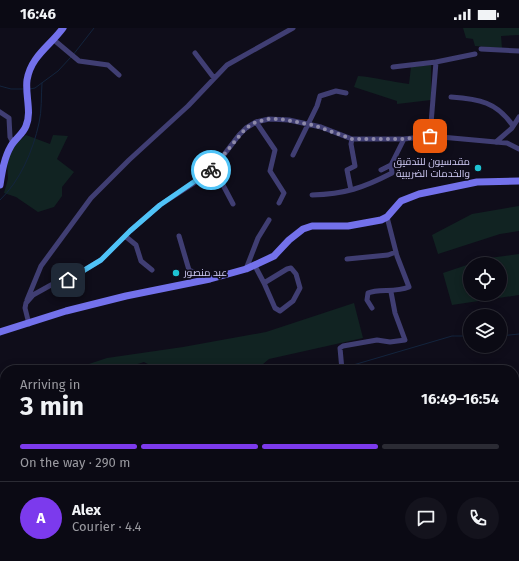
<!DOCTYPE html>
<html lang="en">
<head>
<meta charset="utf-8">
<style>
  body { margin:0; font-family:"Fira Sans",Cairo,sans-serif; background:#14131d; color:#f1f3f6; height:100vh; display:flex; flex-direction:column; font-size:15px; white-space:nowrap }
  * { box-sizing:border-box; margin:0 }
  p { font-size:13px; color:#9a9aa0 }
  .icon { flex:none; width:22px; height:22px; fill:none; stroke:currentColor; stroke-width:2; stroke-linecap:round; stroke-linejoin:round }
  .map { position:relative; flex:1; overflow:hidden }
  .sheet { position:absolute; left:0px; top:337px; width:519px; height:196px; display:flex; flex-direction:column; background:#0b0a14; border-radius:16px 16px 0 0; box-shadow:0 2px 10px #0003,0 0 0 1px #2b2b34 }
  .sheet>* { flex:none }
  .tools { position:absolute; left:463px; top:229px; display:grid; gap:8px }
  .tools a { display:grid; place-items:center; width:44px; height:44px; border-radius:50%; background:#0b0a14; box-shadow:0 2px 10px #0003,0 0 0 1px #2b2b34; font-size:20px }
  .pin { position:absolute; display:grid; place-items:center; width:34px; height:34px; color:#fff; margin:-17px; border-radius:8px; box-shadow:0 2px 6px #0006 }
  .courier { position:absolute; display:grid; place-items:center; width:40px; height:40px; margin:-20px; border:3px solid #4fc3f7; border-radius:50%; background:#fff; color:#222; box-shadow:0 1px 5px #0007 }
  .summary em { font-style:normal; font-weight:700 }
  .summary div { display:flex; flex-direction:column-reverse }
  .summary { display:flex; align-items:center; justify-content:space-between; height:68px; padding:0 20px }
  h1 { font-size:26px; font-weight:700; line-height:30px }
  .bar { display:grid; grid-template-columns:repeat(4,1fr); gap:6px 4px; align-content:center; height:48px; padding:0 20px }
  .bar i { height:5px; border-radius:3px; background:#2b2b34 }
  .bar .active { background:#7c3aed }
  .bar p { grid-column:span 4 }
  .line { display:flex; align-items:center; gap:10px; padding:0 20px; border-top:1px solid #2b2b34 }
  .line div { flex:1 }
  .round { display:grid; place-items:center; flex:none; width:42px; height:42px; border-radius:21px; background:#14131d }
  .status { display:flex; justify-content:space-between; align-items:center; height:28px; padding:0 20px; background:#0b0a14; direction:ltr }
  .status svg { height:11px; fill:currentColor }
  .map>svg:first-child { display:block }
  .green { fill:#112322 }
  .lines { fill:none; stroke-linecap:round; stroke-linejoin:round }
  .stream { stroke:#13243d; stroke-width:1 }
  .street { stroke:#403e73; stroke-width:5 }
  .secondary { stroke:#7371eb; stroke-width:7 }
  .done { stroke:#8e8aaa; stroke-width:4; stroke-dasharray:0 7.2 }
  .route { stroke:#4fc3f7; stroke-width:5 }
  .poi-dot { fill:#1ec3d3; stroke:#0f0d1a; stroke-width:1.5 }
  .labels { text-anchor:middle; dominant-baseline:central; stroke-width:3.5; stroke-linejoin:round; paint-order:stroke }
  .poi-label { font-size:10px; fill:#d2cdf8; stroke:#0f0d1a; text-anchor:end }
</style>
</head>
<body>
<div class="status"><b>16:46</b><svg viewBox="0 0 49 12"><path d="M0 12V9h3v3zM5 12V6h3v6zM10 12V3h3v9zM15 12V0h3v12zM26 1h20v11H26zM47 4h2v5h-2z"/></svg></div>
<div class="map">
<svg width="519" height="533" viewBox="0 0 519 533">
  <rect width="100%" height="100%" fill="#0f0d1a"/>
  <path class="green" d="M463,0h56v7l-18,1 1,12 -27,-2 -2,-7 -7,-1z
    M431,37v35l-34,4v-3l-43,-14 4,-11c17,1 33,6 51,8l2,-17z
    M26,107l24,9 3,-9 15,1 -11,23 17,13 -12,15v9l-8,11 -16,5 -22,-15 -12,-4 4,-14 -1,-18 7,-15z
    M519,178v25l-19,3 -62,20 -6,-19 40,-21z
    M519,226v41l-67,10 -9,-32 27,-9v30h30v-30h-29l18,-6z
    M354,275l9,35 -94,21 -13,11h-97l-15,-8 -25,8h-48l36,-12 76,-11 83,-15z
    M5,368v66l-5,-7v-56z"/>
  <g class="lines">
    <path class="stream" d="M73,27l21,-27
      M0,58l11,3h12
      M30,61l5,-1 23,-17 13,-14
      M0,172c20,-19 33,-49 39,-77 3,-12 2,-27 3,-40
      M500,308l19,-2
      M343,340l109,-32h18"/>
    <path class="street" d="M54,12l25,21 29,4 11,10
      M481,21l38,2
      M195,25l19,25
      M436,34l39,-8
      M393,39l43,-5 -6,74
      M451,69c28,2 46,5 62,29
      M0,84l9,6 1,19 3,6
      M256,94l19,28 -5,21 14,22 -5,10
      M496,114l16,-14 7,-11
      M293,127l24,-49 3,-10 16,-5 10,2
      M214,140l19,36
      M381,142l10,-5 13,-26
      M351,162l-4,-20 8,-4 -4,-22 1,-5
      M312,167c33,-1 51,-7 80,-22l-1,-8
      M125,208l11,9 5,16 11,9
      M179,208l10,34 21,9
      M347,231l41,-4 8,-3
      M255,238l9,17 23,-14 4,-1 5,6 4,14 -7,13 -13,10 -5,-3 -11,-25
      M246,241l12,-31 11,-18
      M27,272l14,-34 50,-68 38,-38 59,-54 39,-41 66,-37
      M372,280l-5,-8 1,-7c10,-5 27,0 41,-6l-12,-31 -10,-39
      M29,296l-4,-16 1,-5 7,-8 18,-10 17,-5 33,-20 29,-29 30,-26 42,-27 11,-9 26,-34 7,-7 10,-6 13,-3 20,1 32,7 31,12h52l26,-3 77,7 12,6
      M342,342l-2,-22 3,-2 34,-6 13,2 15,-2 -10,-27 -4,-21
      M514,359l5,-2
      M515,474v-25l4,-8
      M514,512l2,10 -2,2
      M0,517l5,-1
      M52,528l15,5
      M79,528l1,5
      M359,533l4,-5
      M482,533l17,-2 9,-3"/>
    <path class="secondary" d="M0,157c2,-13 4,-27 11,-39 4,-7 12,-12 15,-20 6,-14 -1,-31 1,-46 4,-24 23,-34 36,-52
      M0,304l66,-21 60,-15 84,-17 36,-10 28,-13 15,-16 14,-11 9,-3h36l33,-6 6,-3 14,-16 18,-7 58,-12 42,-1
      M514,474l5,-1
      M333,533l4,-5"/>
  </g>
  <g class="lines">
    <path class="done" d="M211,142l35,-42 10,-6 13,-3h11l33,6 39,14h52l26,-3"/>
    <path class="route" d="M68,252l33,-20 29,-29 30,-26 51,-35"/>
  </g>
  <g class="poi-dot">
    <circle cx="478" cy="140" r="4"/>
    <circle cx="176" cy="245" r="4"/>
  </g>
  <g class="labels">
    <g class="poi-label">
      <text x="470" y="134">مقدسيون للتدقيق<tspan x="470" dy="12">والخدمات الضريبية</tspan></text>
      <text x="184" y="245" text-anchor="start">عبد منصور</text>
    </g>
  </g>
</svg>
<div class="tools">
<a><svg class="icon" aria-label="locate" viewBox="0 0 24 24"><circle cx="12" cy="12" r="6"/><path d="M12 2v4M12 18v4M2 12h4M18 12h4"/></svg></a>
<a><svg class="icon" aria-label="layers" viewBox="0 0 24 24"><path d="M12 4l9 5-9 5-9-5zM3 14l9 5 9-5"/></svg></a>
</div>
<div class="pin" style="left:430px;top:108px;background:#ea580c"><svg class="icon" aria-label="bag" viewBox="0 0 24 24"><path d="M5 8h14l-1 12H6zM9 8a3 3 0 0 1 6 0"/></svg></div>
<div class="pin" style="left:68px;top:252px;background:#1f2937"><svg class="icon" aria-label="home" viewBox="0 0 24 24"><path d="M3 11l9-7 9 7M6 9v11h12V9"/></svg></div>
<div class="courier" style="left:211px;top:142px"><svg class="icon" aria-label="bike" viewBox="0 0 24 24"><circle cx="6" cy="16" r="4"/><circle cx="18" cy="16" r="4"/><path d="M6 16l4-8h5l3 8M10 8l3 8H6M13 5h3"/></svg></div>
<section class="sheet">
<div class="summary"><div><h1>3 min</h1><p>Arriving in</p></div><em>16:49–16:54</em></div>
<div class="bar"><i class="active"></i><i class="active"></i><i class="active"></i><i></i><p>On the way · 290 m</p></div>
<div class="line" style="height:72px"><b class="round" style="background:#7c3aed;color:#fff">A</b><div><b>Alex</b><p>Courier · 4.4</p></div><a class="round"><svg class="icon" aria-label="chat" viewBox="0 0 24 24"><path d="M4 5h16v11H9l-5 4z"/></svg></a><a class="round"><svg class="icon" aria-label="phone" viewBox="0 0 24 24"><path d="M5 4h4l2 5-3 2q2 4 5 5l2-3 5 2v4C11 20 4 13 5 4z"/></svg></a></div>
</section>
</div>
</body>
</html>
